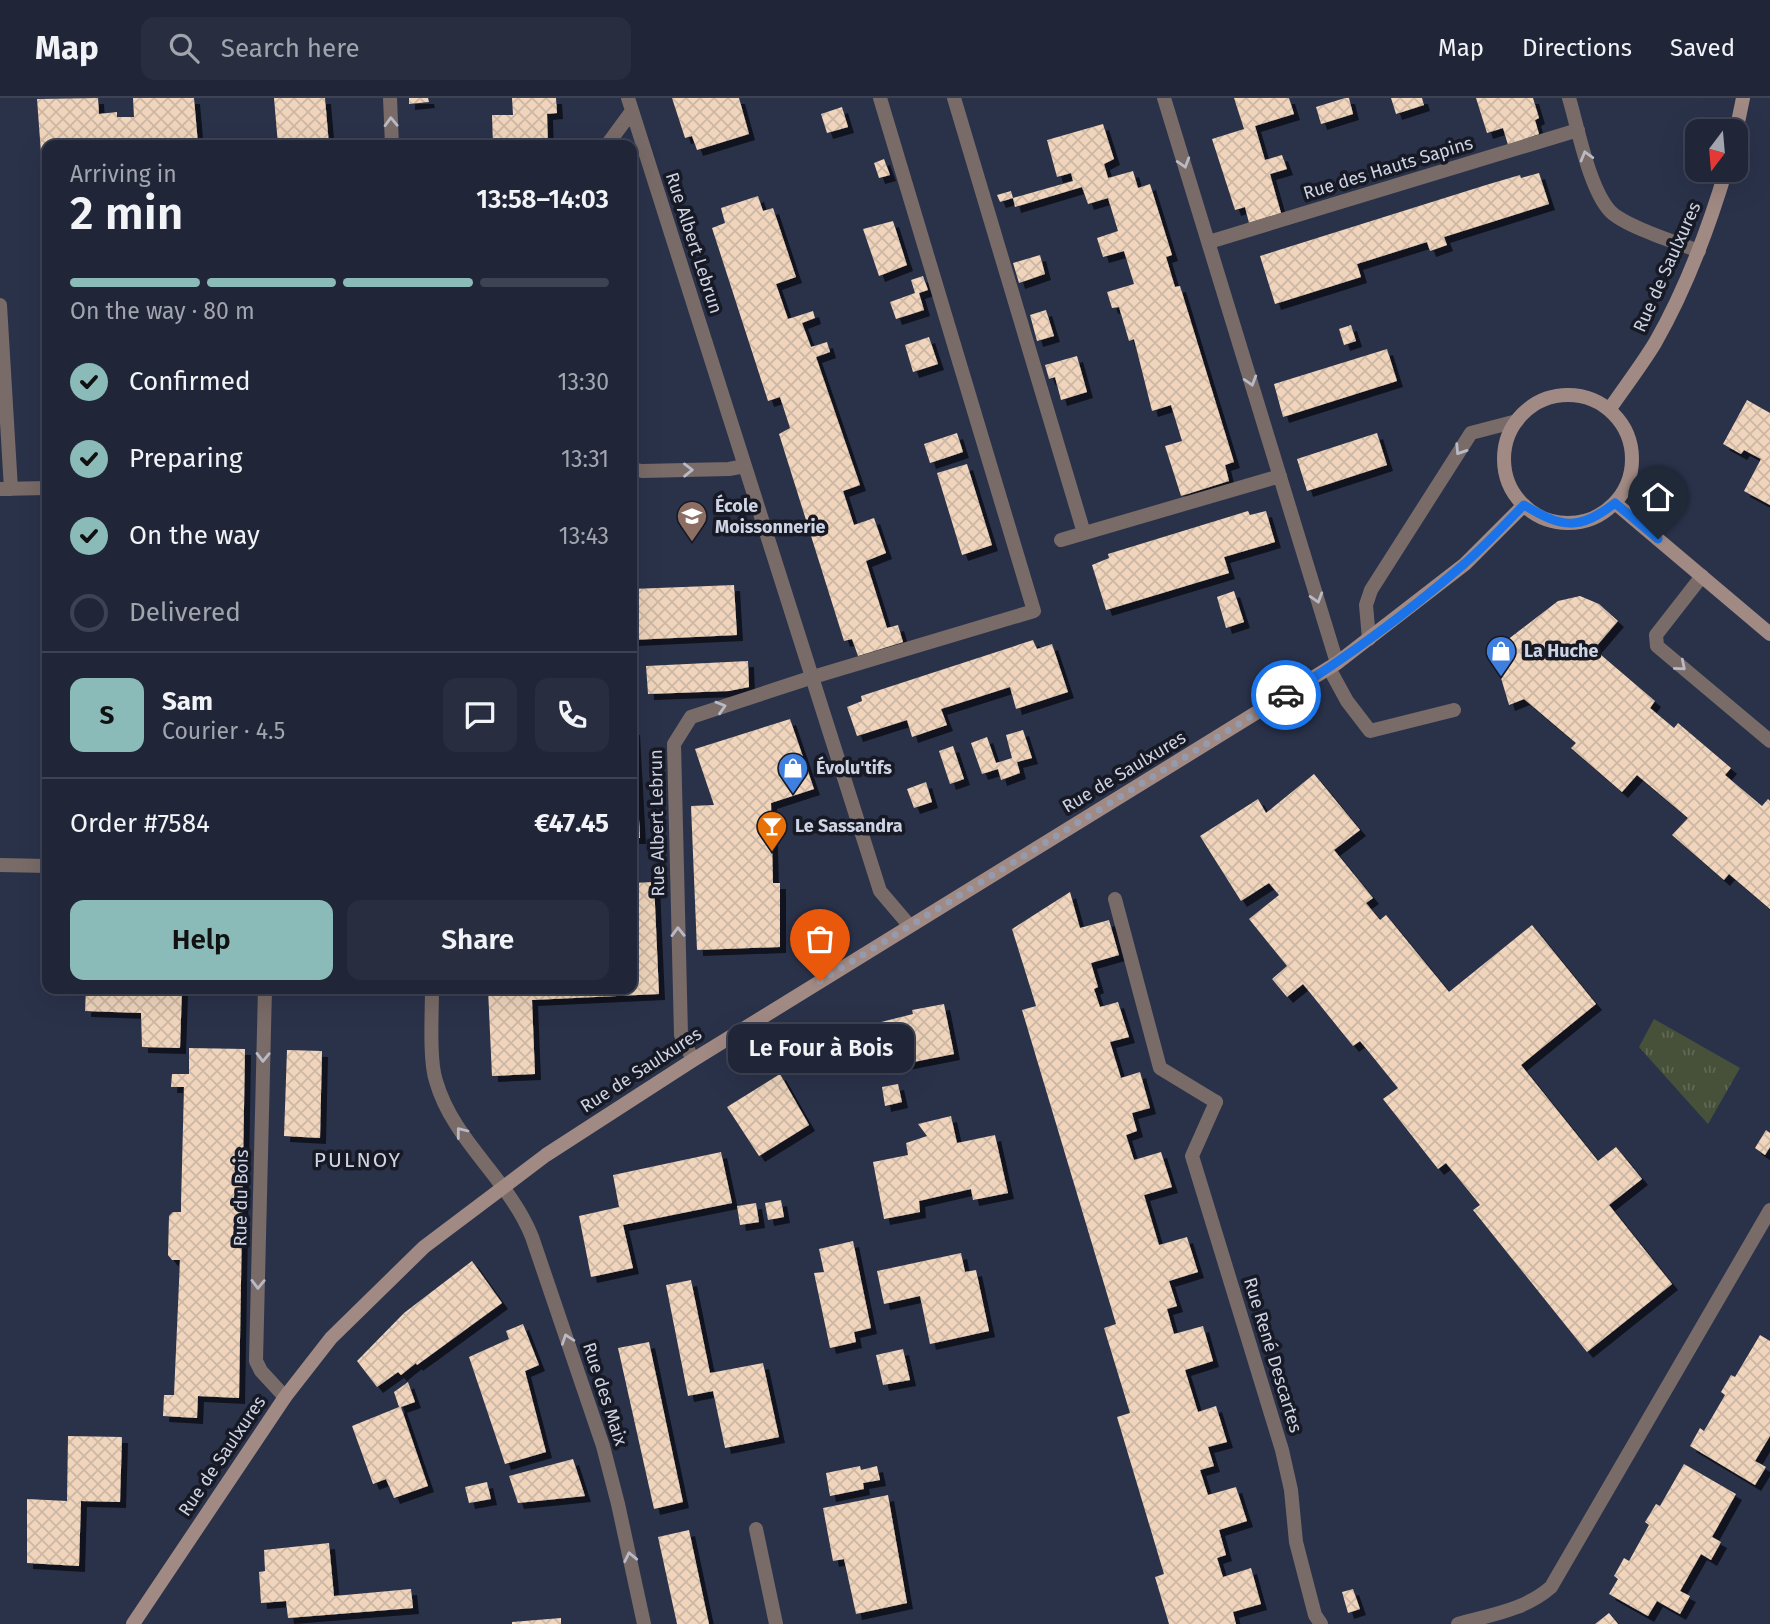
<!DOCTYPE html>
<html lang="en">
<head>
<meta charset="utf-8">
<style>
  body { margin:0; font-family:"Fira Sans",sans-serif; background:#282e40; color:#f1f3f6; height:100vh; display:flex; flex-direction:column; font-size:26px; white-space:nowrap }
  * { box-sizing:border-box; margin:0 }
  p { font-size:23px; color:#a2a5ae }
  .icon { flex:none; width:38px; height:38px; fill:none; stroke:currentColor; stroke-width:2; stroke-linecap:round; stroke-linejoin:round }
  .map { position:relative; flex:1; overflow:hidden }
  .side { position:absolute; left:42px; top:42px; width:595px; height:854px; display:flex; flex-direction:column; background:#202638; border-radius:14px; box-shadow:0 7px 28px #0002,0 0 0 2px #3d4353 }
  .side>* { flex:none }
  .needle { width:46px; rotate:196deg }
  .tools { position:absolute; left:1685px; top:21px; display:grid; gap:14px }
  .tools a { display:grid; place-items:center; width:63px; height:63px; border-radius:14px; background:#202638; box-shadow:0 7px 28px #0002,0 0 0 2px #3d4353; font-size:35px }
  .pin { position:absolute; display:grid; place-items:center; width:60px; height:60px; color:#fff; margin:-72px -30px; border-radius:50% 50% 50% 0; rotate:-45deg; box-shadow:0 0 7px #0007 }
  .pin .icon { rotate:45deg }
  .courier { position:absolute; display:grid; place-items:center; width:70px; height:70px; margin:-35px; border:5px solid #1a73e8; border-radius:50%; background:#fff; color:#222; box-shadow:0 2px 9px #0007 }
  .bubble { position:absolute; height:49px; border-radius:14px; background:#202638; box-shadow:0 7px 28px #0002,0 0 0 2px #3d4353; font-size:23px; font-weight:600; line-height:49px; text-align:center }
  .summary em { font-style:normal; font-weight:600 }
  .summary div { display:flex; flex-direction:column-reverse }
  .summary { display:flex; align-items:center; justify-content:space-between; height:119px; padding:0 28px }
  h1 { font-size:46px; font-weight:600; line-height:52px }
  .bar { display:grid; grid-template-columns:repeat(4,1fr); gap:10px 7px; align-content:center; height:84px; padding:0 28px }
  .bar i { height:9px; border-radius:5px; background:#3d4353 }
  .bar .on { background:#8bbbb9 }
  .bar p { grid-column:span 4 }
  .line { display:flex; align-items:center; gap:18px; padding:0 28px; border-top:2px solid #3d4353 }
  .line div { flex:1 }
  .round { display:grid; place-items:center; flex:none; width:74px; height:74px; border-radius:14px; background:#282e40 }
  ol { padding:0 28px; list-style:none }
  li { display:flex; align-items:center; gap:21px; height:77px }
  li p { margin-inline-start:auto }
  li .icon { padding:7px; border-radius:50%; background:#8bbbb9; color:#111; stroke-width:4 }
  li:last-child { color:#a2a5ae }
  li i { width:38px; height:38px; border:4px solid #3d4353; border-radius:50% }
  .cta { display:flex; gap:14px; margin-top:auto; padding:14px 28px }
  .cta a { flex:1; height:80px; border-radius:14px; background:#8bbbb9; color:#111; font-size:28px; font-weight:600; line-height:80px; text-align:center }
  .cta a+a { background:#282e40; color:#f1f3f6 }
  header { display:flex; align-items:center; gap:42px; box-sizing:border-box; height:98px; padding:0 35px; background:#202638; border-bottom:2px solid #3d4353 }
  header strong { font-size:33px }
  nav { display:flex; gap:38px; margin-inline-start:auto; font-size:24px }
  .search { width:490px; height:63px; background:#282e40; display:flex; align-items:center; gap:18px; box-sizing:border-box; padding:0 24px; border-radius:14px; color:#a2a5ae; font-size:26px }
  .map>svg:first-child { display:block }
  .park { fill:url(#park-tufts) }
  .building { fill:url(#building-cross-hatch); filter:url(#shadow) }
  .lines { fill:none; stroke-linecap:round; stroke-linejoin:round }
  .lane { stroke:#796b67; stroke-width:14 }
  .street { stroke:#796b67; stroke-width:14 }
  .secondary { stroke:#a18a83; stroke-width:14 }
  .oneway { stroke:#b9bac5 }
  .done { stroke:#959bae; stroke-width:7; stroke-dasharray:0 12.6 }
  .route { stroke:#1a73e8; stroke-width:9 }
  .labels { text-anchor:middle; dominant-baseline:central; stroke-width:7; stroke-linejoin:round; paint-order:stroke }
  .street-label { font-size:18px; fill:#ced4e4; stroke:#171a25 }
  .poi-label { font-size:18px; font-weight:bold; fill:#ced4e4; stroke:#171a25; text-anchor:start }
  .quarter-label { font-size:21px; letter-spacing:2px; fill:#ced4e4; stroke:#171a25 }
</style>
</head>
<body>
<header>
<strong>Map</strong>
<div class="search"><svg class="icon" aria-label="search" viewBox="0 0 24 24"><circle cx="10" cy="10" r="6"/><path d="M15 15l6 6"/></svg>Search here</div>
<nav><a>Map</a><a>Directions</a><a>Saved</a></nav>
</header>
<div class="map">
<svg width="1770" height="1526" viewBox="0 0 1770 1526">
  <defs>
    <pattern id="park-tufts" width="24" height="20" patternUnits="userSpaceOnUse" patternTransform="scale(1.75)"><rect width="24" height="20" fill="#475139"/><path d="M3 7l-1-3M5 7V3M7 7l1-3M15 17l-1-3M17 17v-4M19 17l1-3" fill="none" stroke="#606956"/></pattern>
    <pattern id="building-cross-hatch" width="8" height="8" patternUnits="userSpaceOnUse" patternTransform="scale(1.75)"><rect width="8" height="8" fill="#f0d5bc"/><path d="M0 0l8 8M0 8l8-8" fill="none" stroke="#ccb7a4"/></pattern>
    <filter id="shadow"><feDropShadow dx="6" dy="6" stdDeviation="0" flood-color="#0009"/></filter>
  </defs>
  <rect width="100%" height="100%" fill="#2a324a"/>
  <path class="park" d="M1654,921l86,49 -32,56 -69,-77z"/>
  <path class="building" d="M98,0l1,16 18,-2v5h17l-1,-19h61l4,46 -151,1v8h-6l-4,-54z
    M274,0h51l4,47h-51z
    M409,0h19l1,4 -20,2z
    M512,0h44l1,15 -10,1 1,31h-55l-1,-30h21z
    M672,0h67l10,36 -52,16 -5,-14 -7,2z
    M1234,0h55l5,16 -39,12 10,34 17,-5 5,14 -17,5 11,39 -32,10 -4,-16 -10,3 -23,-71 32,-10z
    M1345,0h4l4,16 -32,10 -5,-17z
    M1391,0h31l2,7 -28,9z
    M1476,0h57l6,20 -4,2 4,14 -31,11 -5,-17 -16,5z
    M842,9l6,20 -21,6 -6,-19z
    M1103,26l11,35 -10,5 4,14 25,-7 5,17 12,-4 22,71 -6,2 9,30 5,-1 54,176 -9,3 4,16 -48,15 -16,-50 17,-5 -11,-36 -19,6 -18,-72 -5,2 -10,-34 -7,1 -5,-16 27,-8 -10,-33 -21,6 -6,-19 21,-7 -10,-33 -20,6 -6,-17 -67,20 -2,-9 60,-17 -2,-8 -14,4 -10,-37z
    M884,61l6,16 -11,3 -5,-15z
    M1539,75l10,31 -105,33 3,8 -17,6 -3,-9 -70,22 4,13 -86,27 -15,-48 226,-71 34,-10 1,3z
    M1011,93l2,7 -13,4 -3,-7z
    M758,98l5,15 10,-3 23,69 -20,7 12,35 25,-8 2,7 -13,5 9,24 16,-5 3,10 -14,5 44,128 -17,6 11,34 20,-7 12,35 -20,8 21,67 11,-3 5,17 -45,14 -6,-17 -8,2 -65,-207 11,-6 -10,-31 -12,4 -56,-173 13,-5 -4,-15z
    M893,123l14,44 -28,11 -16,-47z
    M1040,157l5,19 -26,9 -6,-20z
    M923,178l5,14 -9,3 5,17 -28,9 -6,-17 25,-9 -4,-13z
    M1046,212l8,26 -17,5 -7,-26z
    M1351,227l5,16 -12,4 -5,-16z
    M929,239l9,27 -25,8 -8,-27z
    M1387,251l10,32 -114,36 -9,-33z
    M1077,258l10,36 -26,8 -6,-23 -6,2 -4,-14z
    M1747,302l23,13v92l-26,-14 17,-32 -17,-9 -3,4 -18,-10z
    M957,335l6,19 -33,11 -6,-19z
    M1377,335l10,32 -80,26 -10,-32z
    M967,366l25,81 -30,10 -25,-82z
    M1248,413l2,4 16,-4 9,31 -51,15 5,16 -123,37 -14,-45 17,-7 -1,-4z
    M734,487l3,50 -105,5v-51z
    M1234,493l10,31 -18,6 -9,-31z
    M1580,498l19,8 19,17 -24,28 61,52 -5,7 24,20 4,-5 53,45 -6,7 37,31 6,-7 2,2v108l-41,-35 -5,6 -52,-45 16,-17 -51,-43 -15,17 -51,-44 5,-5 -52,-44 -15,6 -16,-54 65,-50z
    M1033,542l4,9 15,-5 16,48 -52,17 -6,-22 -69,22 6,16 -35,12 -5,-17 -50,16 -10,-29 15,-6 -1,-5z
    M748,563l1,26 -20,4 -81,3 -2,-28z
    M790,621l24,70 -43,14 2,80h7v64l-83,3 -6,-144 23,-1 -19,-56z
    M632,631h2l6,109h-8z
    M1023,632l9,28 -15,4 3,11 -19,7 -3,-11 -16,5 -11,-31 16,-6 9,26 16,-5 -6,-23z
    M953,648l11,33 -14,5 -11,-33z
    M1314,676l46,56 -26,20 39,48 -7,5 14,17 6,-5 63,77 83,-67 64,79 -75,61 77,96 18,-14 26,32 -33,26 63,79 -85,68 -114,-142 7,-5 -34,-42 -8,6 -55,-70 15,-11 -38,-47 -7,5 -50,-62 -16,13 -15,-18 15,-13 -38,-47 30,-24 -10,-12 -28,18 -41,-65 58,-37 8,14z
    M926,684l6,20 -18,6 -7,-19z
    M654,784l5,112 -127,6 3,74 -43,2 -4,-87h144v-106z
    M1070,794l10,36 29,-8 10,35 -28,8 7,24 -4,2 6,18 18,-5 11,35 -19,5 11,36 19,-6 10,36 -18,5 5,18 -11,4 8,25 27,-8 11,35 -28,8 15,50 28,-8 11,35 -29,9 8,25 -10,3 7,25 29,-8 10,35 -28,9 13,42 18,-6 11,36 -19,5 6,19 -14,4 8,25 28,-8 11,34 -28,9 7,25 -9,3 6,19 28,-9 10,36 -28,8 3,12h-67l-14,-47 9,-3 -47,-157 13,-4 -26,-85 12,-4 -94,-314 14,-4 -24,-77z
    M86,891h96l-2,59 -38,-1 -1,-34 -56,-2z
    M944,906l10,50 -76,15 -9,-44 44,-11 -1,-4z
    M189,950l56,1 -6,349 -41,-2 -1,22 -34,-2 1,-21h10l6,-135h-8l-4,-5 1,-39 4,-4h8v-8l3,-117h-13l1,-13h17z
    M287,952l35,1 -2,87 -36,-2z
    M780,976l29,51 -50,31 -32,-49z
    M898,986l4,18 -17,4 -3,-19z
    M951,1018l6,27 38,-8 13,58 -35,7 -2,-11 -52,12 1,11 -36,7 -11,-57 35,-7 -2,-12 21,-7 -9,-12z
    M1766,1032l4,3v14l-5,8 -10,-7z
    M721,1054l11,51 -109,22 10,43 -42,9 -12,-61 40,-9 -6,-32z
    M781,1102l3,17 -16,3 -3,-17z
    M756,1105l3,19 -19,3 -3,-19z
    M853,1143l18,87 -17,4 2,10 -26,6 -16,-75 10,-1 -5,-23z
    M961,1155l4,19 11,-2 13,61 -59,13 -10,-48 -36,8 -7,-33z
    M472,1163l30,42 -85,62 -1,-2 -15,12 -3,-3 -21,15 -20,-26 47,-48z
    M691,1182l19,93 53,-10 16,74 -54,11 -12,-57 -25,5 -22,-111z
    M523,1226l16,41 -14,6 21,81 -41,12 -36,-107 40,-18 -3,-8z
    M1760,1237l10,6v95l-15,25 11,6 -11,18 -65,-39 10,-18 4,3 21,-36 -4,-3 10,-17 4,2z
    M649,1244l34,160 -29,7 -36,-161z
    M903,1251l7,31 -27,5 -7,-30z
    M408,1284l7,20 -14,5 27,79 -34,12 -8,-19 -13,5 -21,-58 47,-19 -5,-15z
    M68,1338l54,1 -2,65 -39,-1 -2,65 -52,-3v-64l40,2z
    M573,1361l12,37 -67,7 -9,-27z
    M1684,1366l52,30 -24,43 9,5 -10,18 -10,-6 -21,37 10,5 -10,18 -23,-13 -9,15 -39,-22 9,-15 -4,-3 10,-18 5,3 20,-36 -4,-3 11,-18 4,2z
    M860,1368l1,4 16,-4 3,14 -17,3 1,6 -34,7 -4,-23z
    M487,1384l4,17 -22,4 -4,-16z
    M888,1397l19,108 -51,11 -12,-55 -11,2 -10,-53z
    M689,1432l20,94h-32l-19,-87z
    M329,1445l5,53 77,-7 2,19 -125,10 -2,-17 -25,2 -2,-31 6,-1 -1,-21z
    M1353,1491l7,20 -12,4 -6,-21z
    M1609,1515l9,11h-23z
    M561,1520v6h-49v-2z"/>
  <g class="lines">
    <path class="lane" d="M954,0l130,435
      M1702,478l-46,59 1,11 113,95
      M1369,541l-3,-34 5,-15 100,-157 46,-12
      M1329,570l18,33 23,30 84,-21
      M813,579l221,-66 -154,-513
      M0,767l47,1
      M1115,801l45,169 56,34"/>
    <path class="street" d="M390,0l2,47
      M628,0l252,793 29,34
      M1164,0l173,565
      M1569,0c9,30 20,90 41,113 14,15 68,32 89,40
      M607,47l25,-34
      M1209,144l369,-112
      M0,207l11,184
      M632,371l10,2 87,-2 16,-3
      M0,391l47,-1
      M1061,442l219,-64
      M265,891l-9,372 5,10 24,26
      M432,891c0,24 -3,71 4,92 17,60 73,98 96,156l71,209 15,58 26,120
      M693,962l-12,-25 -7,-291 17,-27 122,-40
      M1216,1004l-24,54 90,294 9,40 5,52 19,73 6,9
      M756,1431l20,95
      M1458,1526c32,-9 67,-14 93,-37l219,-377"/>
    <path class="secondary" d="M1736,34l7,-34
      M1504 361a64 64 0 1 1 128 0a64 64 0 1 1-128 0Z
      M1609,312c15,-22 32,-44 46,-67 31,-54 53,-113 71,-173
      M1615,405l155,131
      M133,1526l152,-227 46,-59 93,-91 122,-92 147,-95 644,-397 128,-99 59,-59"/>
  </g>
  <defs><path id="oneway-chevron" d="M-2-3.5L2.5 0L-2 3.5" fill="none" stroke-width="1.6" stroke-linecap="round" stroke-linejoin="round" transform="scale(1.75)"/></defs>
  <g class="oneway">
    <use href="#oneway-chevron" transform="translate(391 24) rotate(-92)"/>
    <use href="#oneway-chevron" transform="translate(1586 58) rotate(-106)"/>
    <use href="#oneway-chevron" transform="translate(1184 65) rotate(73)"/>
    <use href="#oneway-chevron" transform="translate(1251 283) rotate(73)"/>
    <use href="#oneway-chevron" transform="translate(1460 352) rotate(123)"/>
    <use href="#oneway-chevron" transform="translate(688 372) rotate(-1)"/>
    <use href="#oneway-chevron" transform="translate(1317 500) rotate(73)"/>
    <use href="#oneway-chevron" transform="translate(1681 568) rotate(40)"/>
    <use href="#oneway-chevron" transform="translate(721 609) rotate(-17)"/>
    <use href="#oneway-chevron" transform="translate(678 834) rotate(-91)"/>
    <use href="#oneway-chevron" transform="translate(263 959) rotate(91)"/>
    <use href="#oneway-chevron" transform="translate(461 1034) rotate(-128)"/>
    <use href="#oneway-chevron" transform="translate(258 1186) rotate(91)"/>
    <use href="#oneway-chevron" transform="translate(567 1241) rotate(-109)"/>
    <use href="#oneway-chevron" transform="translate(630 1459) rotate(-102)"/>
  </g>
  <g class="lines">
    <path class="done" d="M820,883l466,-286"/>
    <path class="route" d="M1286,597c62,-38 121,-82 177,-130 21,-18 41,-40 61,-60 38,23 55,26 91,-2l43,36"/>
  </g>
  <defs>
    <g id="school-pin" transform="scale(1.575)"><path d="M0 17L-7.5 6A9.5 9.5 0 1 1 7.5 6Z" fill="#8d6e63" stroke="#171a25"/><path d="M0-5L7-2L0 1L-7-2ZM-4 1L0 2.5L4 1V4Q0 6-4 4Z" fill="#fff"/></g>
    <g id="shop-pin" transform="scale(1.575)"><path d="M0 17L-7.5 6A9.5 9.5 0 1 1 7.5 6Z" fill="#3f7fe0" stroke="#171a25"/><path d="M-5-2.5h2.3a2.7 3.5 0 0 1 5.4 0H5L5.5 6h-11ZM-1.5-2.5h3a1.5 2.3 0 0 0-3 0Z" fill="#fff"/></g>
    <g id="bar-pin" transform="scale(1.575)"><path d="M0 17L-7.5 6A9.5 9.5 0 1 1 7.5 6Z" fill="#e8710a" stroke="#171a25"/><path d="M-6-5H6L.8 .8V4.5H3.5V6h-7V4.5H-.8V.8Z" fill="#fff"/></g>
  </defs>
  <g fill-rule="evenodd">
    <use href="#school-pin" x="692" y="418"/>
    <use href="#shop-pin" x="1501" y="553"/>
    <use href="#shop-pin" x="793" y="670"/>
    <use href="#bar-pin" x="772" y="728"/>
  </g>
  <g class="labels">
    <g class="street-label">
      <text transform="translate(1388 70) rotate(-17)">Rue des Hauts Sapins</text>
      <text transform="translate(694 145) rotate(72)">Rue Albert Lebrun</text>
      <text transform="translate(1667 169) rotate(-66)">Rue de Saulxures</text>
      <text transform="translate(1124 674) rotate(-31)">Rue de Saulxures</text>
      <text transform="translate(657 725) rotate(-91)">Rue Albert Lebrun</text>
      <text transform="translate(641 972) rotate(-33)">Rue de Saulxures</text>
      <text transform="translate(241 1100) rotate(-89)">Rue du Bois</text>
      <text transform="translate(1273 1257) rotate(73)">Rue René Descartes</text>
      <text transform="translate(605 1296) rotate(72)">Rue des Maix</text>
      <text transform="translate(222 1358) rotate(-56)">Rue de Saulxures</text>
    </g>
    <g class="poi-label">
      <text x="715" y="408">École<tspan x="715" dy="21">Moissonnerie</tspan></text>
      <text x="1524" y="553">La Huche</text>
      <text x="816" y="670">Évolu'tifs</text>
      <text x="795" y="728">Le Sassandra</text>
    </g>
    <g class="quarter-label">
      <text x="358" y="1062">PULNOY</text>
    </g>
  </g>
</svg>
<div class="tools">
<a><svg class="needle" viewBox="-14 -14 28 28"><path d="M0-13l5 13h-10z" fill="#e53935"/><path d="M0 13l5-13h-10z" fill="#a2a5ae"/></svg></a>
</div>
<div class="pin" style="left:820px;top:883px;background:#ea580c"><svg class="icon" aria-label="bag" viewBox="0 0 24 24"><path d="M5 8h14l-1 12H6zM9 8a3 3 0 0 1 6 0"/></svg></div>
<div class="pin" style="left:1658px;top:441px;background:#1f2937"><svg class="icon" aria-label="home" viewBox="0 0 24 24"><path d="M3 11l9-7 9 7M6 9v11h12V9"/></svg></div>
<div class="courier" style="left:1286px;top:597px"><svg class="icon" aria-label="car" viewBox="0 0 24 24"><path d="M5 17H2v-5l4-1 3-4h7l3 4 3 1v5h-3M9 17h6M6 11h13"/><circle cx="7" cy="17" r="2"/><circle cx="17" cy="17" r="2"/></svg></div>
<div class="bubble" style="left:728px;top:926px;width:186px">Le Four à Bois</div>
<section class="side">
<div class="summary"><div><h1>2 min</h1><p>Arriving in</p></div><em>13:58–14:03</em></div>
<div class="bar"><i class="on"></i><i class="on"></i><i class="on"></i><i></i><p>On the way · 80 m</p></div>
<ol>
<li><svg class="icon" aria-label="check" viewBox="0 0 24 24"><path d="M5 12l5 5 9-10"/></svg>Confirmed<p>13:30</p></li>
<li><svg class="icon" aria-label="check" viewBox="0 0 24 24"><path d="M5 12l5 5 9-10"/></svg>Preparing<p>13:31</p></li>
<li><svg class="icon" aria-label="check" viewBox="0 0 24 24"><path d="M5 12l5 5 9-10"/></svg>On the way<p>13:43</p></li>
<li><i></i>Delivered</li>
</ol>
<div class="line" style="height:126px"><b class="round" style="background:#8bbbb9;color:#111">S</b><div><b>Sam</b><p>Courier · 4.5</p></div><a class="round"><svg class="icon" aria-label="chat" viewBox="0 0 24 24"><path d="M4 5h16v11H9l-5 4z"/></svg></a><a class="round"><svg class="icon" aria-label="phone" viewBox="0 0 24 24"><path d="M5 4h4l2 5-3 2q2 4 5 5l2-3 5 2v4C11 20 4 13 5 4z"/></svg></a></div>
<div class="line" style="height:91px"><div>Order #7584</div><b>€47.45</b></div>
<div class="cta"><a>Help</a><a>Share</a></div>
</section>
</div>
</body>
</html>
